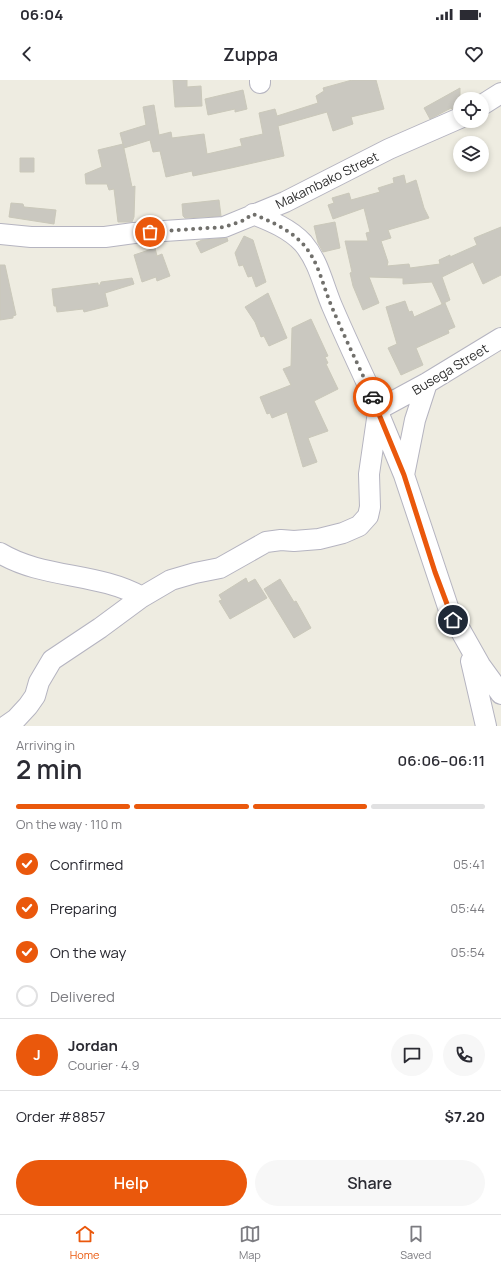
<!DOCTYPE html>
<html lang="en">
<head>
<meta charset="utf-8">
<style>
  body { margin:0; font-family:Manrope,sans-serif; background:#f7f7f7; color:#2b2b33; height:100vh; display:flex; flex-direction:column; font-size:15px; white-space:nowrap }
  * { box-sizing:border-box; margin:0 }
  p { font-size:13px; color:#7c7c81 }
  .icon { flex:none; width:22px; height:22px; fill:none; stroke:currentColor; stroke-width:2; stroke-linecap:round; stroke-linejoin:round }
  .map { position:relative; height:646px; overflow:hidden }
  .side { display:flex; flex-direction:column; background:#fff; flex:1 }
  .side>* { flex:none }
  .buttons { position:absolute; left:453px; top:12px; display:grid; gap:8px }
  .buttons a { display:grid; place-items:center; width:36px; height:36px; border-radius:50%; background:#fff; box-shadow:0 2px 6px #0003; font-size:20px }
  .pin { position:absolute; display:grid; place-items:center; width:34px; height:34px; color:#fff; margin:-17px; border:2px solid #fff; border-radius:50%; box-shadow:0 1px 4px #0007 }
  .courier { position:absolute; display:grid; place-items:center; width:40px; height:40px; margin:-20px; border:3px solid #ea580c; border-radius:50%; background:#fff; color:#222; box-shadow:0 1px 5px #0007 }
  .overview em { font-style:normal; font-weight:600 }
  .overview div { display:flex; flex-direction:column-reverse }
  .overview { display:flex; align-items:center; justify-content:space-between; height:68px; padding:0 16px }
  h1 { font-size:26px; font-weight:600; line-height:30px }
  .bar { display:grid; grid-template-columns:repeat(4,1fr); gap:6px 4px; align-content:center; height:48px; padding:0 16px }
  .bar i { height:5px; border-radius:3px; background:#e1e1e2 }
  .bar .current { background:#ea580c }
  .bar p { grid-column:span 4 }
  .line { display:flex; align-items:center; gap:10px; padding:0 16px; border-top:1px solid #e1e1e2 }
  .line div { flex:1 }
  .round { display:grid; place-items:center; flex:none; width:42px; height:42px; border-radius:21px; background:#f7f7f7 }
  ol { padding:0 16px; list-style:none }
  li { display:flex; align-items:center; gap:12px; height:44px }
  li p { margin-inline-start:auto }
  li .icon { padding:4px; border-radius:50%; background:#ea580c; color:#fff; stroke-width:4 }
  li:last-child { color:#7c7c81 }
  li i { width:22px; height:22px; border:2px solid #e1e1e2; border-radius:50% }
  .cta { display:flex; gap:8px; margin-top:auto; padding:8px 16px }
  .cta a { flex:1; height:46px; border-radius:24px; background:#ea580c; color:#fff; font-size:16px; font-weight:600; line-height:46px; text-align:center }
  .cta a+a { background:#f7f7f7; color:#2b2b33 }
  .status { display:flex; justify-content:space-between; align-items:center; height:28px; padding:0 20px; background:#fff; direction:ltr }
  .status svg { height:11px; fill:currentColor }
  header { display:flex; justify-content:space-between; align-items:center; height:52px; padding:0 16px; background:#fff; font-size:18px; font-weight:600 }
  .tab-bar { display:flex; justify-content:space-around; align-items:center; height:56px; border-top:1px solid #e1e1e2; background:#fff; font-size:11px; color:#7c7c81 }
  .tab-bar a { display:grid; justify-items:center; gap:2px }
  .tab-bar .current { color:#ea580c }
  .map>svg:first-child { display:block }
  .building { fill:#cac8c0; stroke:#cac8ba }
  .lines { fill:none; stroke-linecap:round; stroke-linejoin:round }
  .minor-casing { stroke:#b5b4c0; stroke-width:22 }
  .minor { stroke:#fff; stroke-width:20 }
  .done { stroke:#71706c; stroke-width:4; stroke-dasharray:0 7.2 }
  .route { stroke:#ea580c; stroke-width:5 }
  .labels { text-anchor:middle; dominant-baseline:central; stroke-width:4; stroke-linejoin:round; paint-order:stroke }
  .street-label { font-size:13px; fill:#2d2d2d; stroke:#fff }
</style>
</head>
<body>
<div class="status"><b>06:04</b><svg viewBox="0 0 49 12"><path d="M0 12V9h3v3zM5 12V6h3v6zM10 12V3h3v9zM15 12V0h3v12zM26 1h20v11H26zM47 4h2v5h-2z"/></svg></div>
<header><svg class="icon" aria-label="back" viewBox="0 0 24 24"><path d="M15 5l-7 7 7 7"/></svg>Zuppa<svg class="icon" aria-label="heart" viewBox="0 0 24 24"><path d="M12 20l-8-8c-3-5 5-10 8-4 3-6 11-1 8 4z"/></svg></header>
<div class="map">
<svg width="501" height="646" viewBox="0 0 501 646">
  <rect width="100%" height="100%" fill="#eeece1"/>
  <path class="building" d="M173,0h14v7l14,-1 1,20 -27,1z
    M352,0h24l8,29 -33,8 2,7 -20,7 -6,-19 -49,14 6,30 -53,12 -38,8 -1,-5 -26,6 -6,-26 -7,1 -3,-12 -26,8 -4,-15 26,-8 -3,-18 11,-2 5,30 12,-3 1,6 32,-4 3,20 35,-8 -2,-7 23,-5 -4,-21 16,-4 2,7 41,-13 -2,-7 8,-5 -1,-3z
    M460,8v17l-8,4 -1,-1 -21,11 -6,-11z
    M243,10l4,19 -12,3v-3l-27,6 -3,-16z
    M123,64l9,43 3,-1 -1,31 -2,5h-14l-4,-33 -5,1 -2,-6h-21l-1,-10 17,-7 -4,-17z
    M20,78h14v14h-14z
    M404,95l2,9 10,-4 8,28 5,10 -41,12 3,8 -10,3 7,21 -1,4 22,-2 1,4 30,-4 -1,-4 11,-5v2l27,-12 -3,-7 27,-11v48l-18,9 -10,-22 -31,15 8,23 -8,4 -10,-22 -29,2v-6l-34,-1 10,26 -16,7 -10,-24 -3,-13 2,-1 -7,-31h23l-2,-8 4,-1 -6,-24 -31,11 -5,-14 6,-2 -2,-5 17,-5 2,7 29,-8 -2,-4 16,-5 -1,-5z
    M219,120l2,16 -36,2 -2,-2 -1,-12z
    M11,123l12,1 1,3 32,3 -2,14 -45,-7z
    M335,142l5,26 -17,4 -5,-9 -4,-17z
    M244,156l9,4 13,42 -10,5 -4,-11 -4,1 -5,-12 -4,1 -4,-13z
    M227,158l1,3 -27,12 -5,-10 6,-3z
    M155,168l2,8 5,-2 8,22 -13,5 -1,-4 -14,5 -8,-27z
    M0,185h5l11,50 -3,1v2l-13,2z
    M132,198l2,6 -29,9 3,13 -24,6 -1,-3 -26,3 -1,-6h-2l-2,-17 46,-6v2h2l1,-3z
    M268,213l19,45 -18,8 -5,-10 -3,1 -6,-15 -10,-15z
    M405,221l4,11 3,-1 2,6 31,-14 10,24 -7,3 1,3 -33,15 7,17 -22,10 -13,-27 9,-4 -11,-37z
    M311,239l17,37 -3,1 3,6 -2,1 12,25 -24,12 14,30 -20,7 9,24 -14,5 -16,-55 -15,6 -2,-5 -3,1 -7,-17 31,-12 -8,-16 8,-3 1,-38z
    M246,498l2,5 7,-4 12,19 -37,21 -11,-18 3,-1 -3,-5z
    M280,499l14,23 2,-1 15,27 -17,10 -30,-49z"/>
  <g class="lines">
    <g class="minor-casing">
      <path id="minor" d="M260,0v3
        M482,25l19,-12
        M253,134c18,7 37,15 50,29 16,19 20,42 29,63 15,35 31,69 47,103
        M0,154l31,3h74l29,-4 90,-6 61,-25 104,-53 71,-31
        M501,258l-74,45 -48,26 -1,3 26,63 45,135 31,55 21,29
        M404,395l11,-55 12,-37
        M0,473c43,26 98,19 142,44
        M471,581l15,65
        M6,646l10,-7 12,-13 7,-10 4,-14 13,-22 48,-32 42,-31 29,-17 24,-7 25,-5 46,-26 15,-2 13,1 25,-2 24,-6 16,-7 9,-10 2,-9 -1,-33 9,-62"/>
    </g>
    <use href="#minor" class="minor"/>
  </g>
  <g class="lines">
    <path class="done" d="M150,152l74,-5 18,-6 11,-7c17,7 35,15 48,28 17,17 21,41 30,63 13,31 28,62 42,92"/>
    <path class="route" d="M373,317l6,12 -1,3 26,63 31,97 18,48"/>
  </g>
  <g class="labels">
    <g class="street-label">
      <text transform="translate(327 100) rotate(-26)">Makambako Street</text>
      <text transform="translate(450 289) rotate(-31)">Busega Street</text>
    </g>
  </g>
</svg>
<div class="buttons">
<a><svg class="icon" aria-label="locate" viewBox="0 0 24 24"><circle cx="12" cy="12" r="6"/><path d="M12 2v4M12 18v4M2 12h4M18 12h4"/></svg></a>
<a><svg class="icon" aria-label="layers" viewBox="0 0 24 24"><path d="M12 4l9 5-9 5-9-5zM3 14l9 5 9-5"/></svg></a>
</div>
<div class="pin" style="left:150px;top:152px;background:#ea580c"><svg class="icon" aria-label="bag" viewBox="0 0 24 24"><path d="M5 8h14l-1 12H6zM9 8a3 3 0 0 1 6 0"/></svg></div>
<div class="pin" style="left:453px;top:540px;background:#1f2937"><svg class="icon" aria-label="home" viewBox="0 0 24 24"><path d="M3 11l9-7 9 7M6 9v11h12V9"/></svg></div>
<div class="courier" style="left:373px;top:317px"><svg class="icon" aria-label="car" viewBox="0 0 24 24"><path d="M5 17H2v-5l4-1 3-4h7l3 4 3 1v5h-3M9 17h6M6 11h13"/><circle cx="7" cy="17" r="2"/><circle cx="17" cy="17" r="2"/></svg></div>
</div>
<section class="side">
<div class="overview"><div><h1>2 min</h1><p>Arriving in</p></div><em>06:06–06:11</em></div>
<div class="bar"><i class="current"></i><i class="current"></i><i class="current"></i><i></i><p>On the way · 110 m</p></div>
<ol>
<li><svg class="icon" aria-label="check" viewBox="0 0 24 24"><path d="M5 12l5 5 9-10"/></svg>Confirmed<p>05:41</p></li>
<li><svg class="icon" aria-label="check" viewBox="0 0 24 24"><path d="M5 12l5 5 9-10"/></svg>Preparing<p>05:44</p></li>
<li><svg class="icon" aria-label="check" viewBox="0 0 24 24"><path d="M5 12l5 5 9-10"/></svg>On the way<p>05:54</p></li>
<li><i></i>Delivered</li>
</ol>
<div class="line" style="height:72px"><b class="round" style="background:#ea580c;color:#fff">J</b><div><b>Jordan</b><p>Courier · 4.9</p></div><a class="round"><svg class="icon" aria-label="chat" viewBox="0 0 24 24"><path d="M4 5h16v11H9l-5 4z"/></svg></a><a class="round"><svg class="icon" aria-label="phone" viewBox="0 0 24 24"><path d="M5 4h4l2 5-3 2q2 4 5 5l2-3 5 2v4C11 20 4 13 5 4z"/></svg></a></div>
<div class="line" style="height:52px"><div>Order #8857</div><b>$7.20</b></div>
<div class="cta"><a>Help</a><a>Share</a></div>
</section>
<nav class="tab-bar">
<a class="current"><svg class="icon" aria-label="home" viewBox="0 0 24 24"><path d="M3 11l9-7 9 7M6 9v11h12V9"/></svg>Home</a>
<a><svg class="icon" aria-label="map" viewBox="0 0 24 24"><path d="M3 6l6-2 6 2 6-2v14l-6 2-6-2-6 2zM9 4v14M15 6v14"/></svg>Map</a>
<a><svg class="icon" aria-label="saved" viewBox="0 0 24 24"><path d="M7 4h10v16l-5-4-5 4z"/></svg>Saved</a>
</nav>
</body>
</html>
